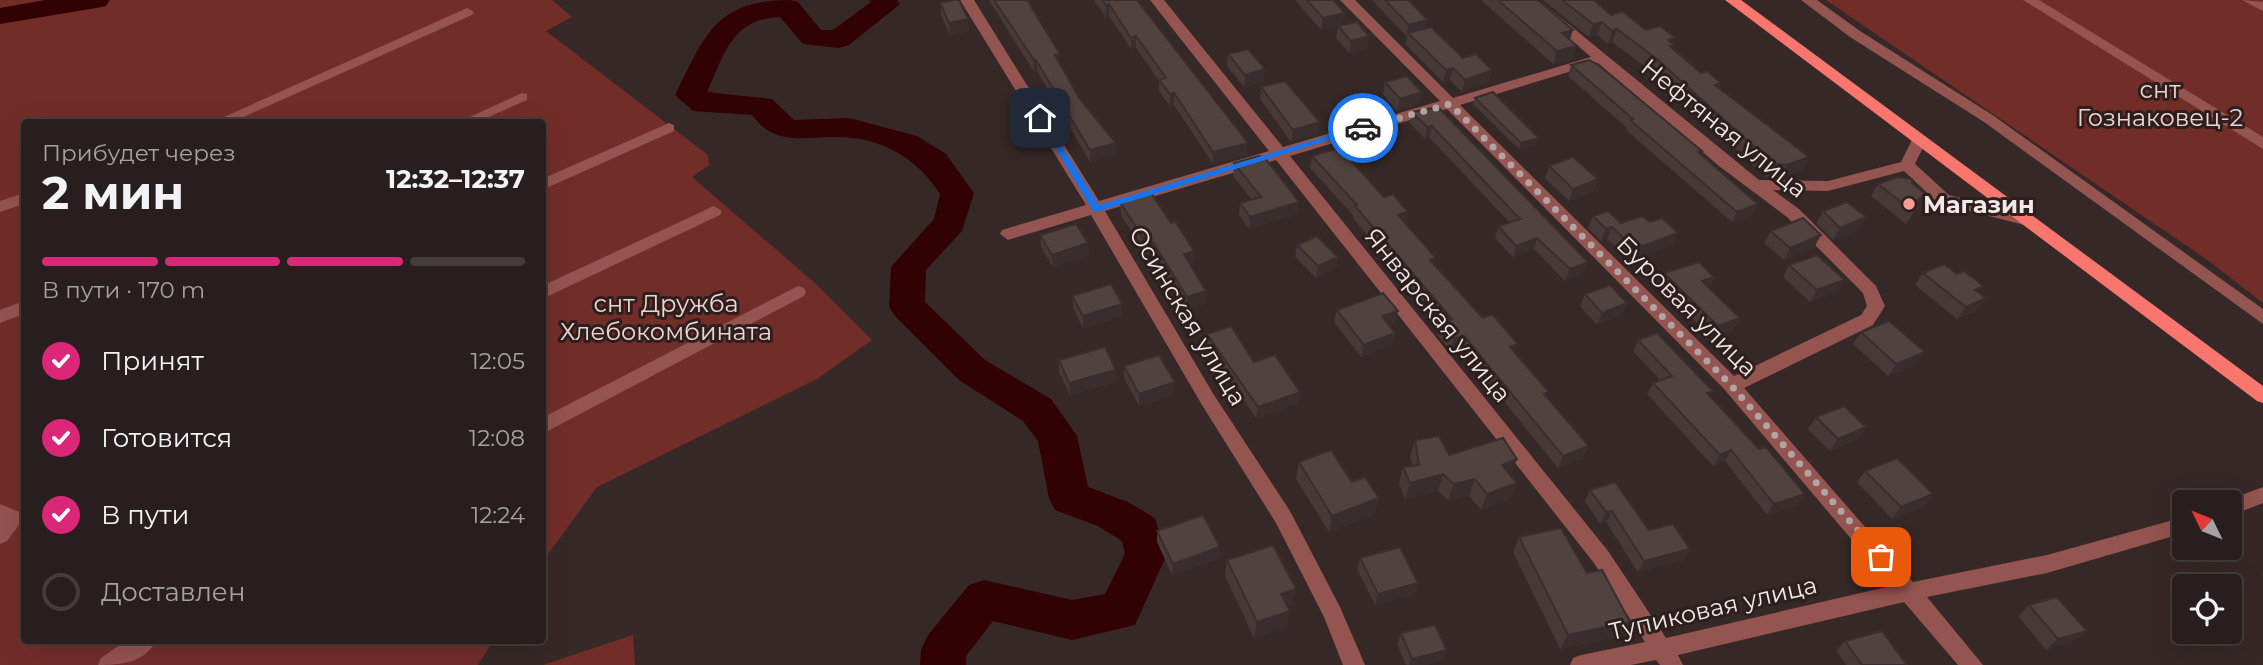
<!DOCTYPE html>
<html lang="ru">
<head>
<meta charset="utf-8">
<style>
  body { margin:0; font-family:Montserrat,sans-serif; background:#302726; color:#f1f3f6; height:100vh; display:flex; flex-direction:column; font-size:26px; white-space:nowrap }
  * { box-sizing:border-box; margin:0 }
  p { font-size:23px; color:#a5a2a4 }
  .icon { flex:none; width:38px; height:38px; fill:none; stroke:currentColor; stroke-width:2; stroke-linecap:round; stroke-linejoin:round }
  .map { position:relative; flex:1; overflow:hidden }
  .sheet { position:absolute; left:21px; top:119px; width:525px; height:525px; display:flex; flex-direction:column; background:#281e1d; border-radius:7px; box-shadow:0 7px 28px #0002,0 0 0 2px #443c3b }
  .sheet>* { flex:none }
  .needle { width:46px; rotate:313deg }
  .controls { position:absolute; left:2172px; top:490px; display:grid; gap:14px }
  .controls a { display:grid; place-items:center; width:70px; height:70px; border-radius:7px; background:#281e1d; box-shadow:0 7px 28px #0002,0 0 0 2px #443c3b; font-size:35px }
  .pin { position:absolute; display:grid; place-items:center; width:60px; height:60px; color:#fff; margin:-30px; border-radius:14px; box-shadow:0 4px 10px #0006 }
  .courier { position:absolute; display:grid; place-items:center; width:70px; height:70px; margin:-35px; border:5px solid #1a73e8; border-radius:50%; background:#fff; color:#222; box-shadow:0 2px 9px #0007 }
  .overview em { font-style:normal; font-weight:700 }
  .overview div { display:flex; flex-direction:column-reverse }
  .overview { display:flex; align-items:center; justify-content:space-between; height:119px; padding:0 21px }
  h1 { font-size:46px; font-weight:700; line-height:52px }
  .bar { display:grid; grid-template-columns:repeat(4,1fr); gap:10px 7px; align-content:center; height:84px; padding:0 21px }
  .bar i { height:9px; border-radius:5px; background:#443c3b }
  .bar .on { background:#db2777 }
  .bar p { grid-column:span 4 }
  ol { padding:0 21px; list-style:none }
  li { display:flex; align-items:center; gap:21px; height:77px }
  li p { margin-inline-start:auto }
  li .icon { padding:7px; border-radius:50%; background:#db2777; color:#fff; stroke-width:4 }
  li:last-child { color:#a5a2a4 }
  li i { width:38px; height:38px; border:4px solid #443c3b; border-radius:50% }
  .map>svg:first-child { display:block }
  .green { fill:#732d29 }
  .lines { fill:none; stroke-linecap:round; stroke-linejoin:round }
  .river { fill:#320103; fill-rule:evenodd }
  .minor { fill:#94544f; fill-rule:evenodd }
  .major { fill:#f9766e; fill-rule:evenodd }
  .wall { fill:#463937 }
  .shaded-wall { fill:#392e2d }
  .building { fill:#514240; stroke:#392e2d; stroke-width:2 }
  .route { fill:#1a73e8 }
  .done { stroke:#b0a5a4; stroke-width:7; stroke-dasharray:0 12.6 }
  .poi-dot { fill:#f59c94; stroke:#2c1f1d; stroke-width:2.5 }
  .labels { text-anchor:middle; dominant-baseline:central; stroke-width:6; stroke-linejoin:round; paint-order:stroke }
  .park-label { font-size:24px; fill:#efd3d0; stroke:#2c1f1d }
  .street-label { font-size:24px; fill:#f2e8e7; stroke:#2c1f1d }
  .poi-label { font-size:24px; font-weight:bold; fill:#f2e8e7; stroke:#2c1f1d; text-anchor:start }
</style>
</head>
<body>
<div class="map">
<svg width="2263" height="665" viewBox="0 0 2263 665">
  <rect width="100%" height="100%" fill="#362827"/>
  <path class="green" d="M0,0h552l20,17 -26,14 162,124 1,10 -17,12 124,107 56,56 -55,39 -220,108 -54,74 -1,-439h-518v518l469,1 -15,24h-478z
    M1826,0h437v303l-54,-42z
    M633,635l2,30h-92z"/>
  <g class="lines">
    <path class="river" d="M45,0h65l-4,6 -10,2 -96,16v-16z
      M790,0l8,2 23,28h12l38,-28 -2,-2h28l3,4 -51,41 -10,3 -36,-4 -23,-27c-49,2 -55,37 -73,75l65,7 22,21 55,-2 68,18 29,18 28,39 -12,38 -36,39 -1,32 60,58 66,39 26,37 11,51 40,15 27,16 12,36 -32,71 -63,15 -79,-19 -27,35v9h-46l1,-15 7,-15 41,-50 15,-5 88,20 33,-6 20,-40 -3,-13 -24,-15 -43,-16 -6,-12 -11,-57 -15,-20 -64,-41 -65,-65 -5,-9 2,-39 43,-48 6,-25c-24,-37 -59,-57 -104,-57 -34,0 -61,9 -84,-22l-59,-4 -18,-16c30,-59 40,-95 115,-95z"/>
    <path class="minor" d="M960,0h14l125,201 170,-50 -119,-151h14l119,147 157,-46 -100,-101h15l98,98 138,-41 -67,-57h15l220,180 69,1 73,-19 13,-26h10l3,3 -12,25 34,31 85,22 2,4 -2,4 -6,1 -90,-23 -34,-32 -76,20 -55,-1 26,19 77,77 9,20 -12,19 -129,63 169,194 134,-27 137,-38v16l-137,40 -120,24 56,68h-25l-54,-63 -226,53 5,10h-23l-4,-5 -25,5h-61l3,-7 8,-3 64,-13 -51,-79 -318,-403 -171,51 109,184 76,116 50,96 25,58h-22l-19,-48 -48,-94 -74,-118 -111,-190 -83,25 -8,-6 2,-4 84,-25zM1598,63l121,103 68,51 76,76 4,13 -6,9 -127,61 -274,-271zM1447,109l277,280 167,197 -225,52 -58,-87 -318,-395z
      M1801,0h16l43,31 134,85 269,193v15l-279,-202 -134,-85z
      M2023,0h16l224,137v12z
      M2242,0l21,2v9z
      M467,8l7,4 -2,3 -240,107h-19z
      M522,93l5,1v6l-50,22h-18z
      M669,123l5,2v6l-132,59v-11z
      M24,193v11l-24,8v-11z
      M714,206l8,5 -2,4 -178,84v-13z
      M798,286l6,2 2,4 -2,4 -262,138v-16z
      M24,301v13l-24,9v-13z
      M2263,487v16l-33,13v-14h-7z
      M0,504l22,9 2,5 -17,23 -7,3z
      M127,640h29c-10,23 -36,25 -58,25l3,-7z"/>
    <path class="major" d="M1725,0h16l522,386v17l-6,-2z"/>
  </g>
  <path class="wall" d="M989,0h38l33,54v10l19,34 37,56 -26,8 -53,-91 -3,1z
    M1095,0h42l110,155 -34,9 -39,-59 -4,1 -11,-15v-10l-23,-33 -5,1 -22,-33 -3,1 -11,-15z
    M1295,0h38l10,24 -22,6z
    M1372,0h36l18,28 63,54 -27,10 -12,-12 -7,2 -37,-37 1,-8z
    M1481,0h57l32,40 3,19 -20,5z
    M1543,0h51l17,15 35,15 29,7 -2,6 2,2 -2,4 46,39 83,82 -22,8 -14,-1 -113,-104 -41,-31 -4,2 -11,-9 -8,2z
    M940,3l29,28 -19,4 -9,-20z
    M1338,26l30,22 -19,5 -13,-15z
    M1228,54l36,27 -20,6 -17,-21z
    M1571,65l129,89 58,50 -5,11 -21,7 -106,-92 1,-2 -59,-52z
    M1385,82l37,10 -3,12 -22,7 -14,-17z
    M1261,87l57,47 -27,8 -31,-43z
    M1475,98l62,46 -18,5 -46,-45z
    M1438,107l150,155 -4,11 -19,8 -31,-32 -21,8 -18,-19 3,-12 11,-4 -80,-85 -4,2 -15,-16 2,-11z
    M1312,156l46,13 26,28 24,15 -3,11 29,41 81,89 32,44 42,49 -6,12 -25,10 -97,-120 -10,3 -14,-16 4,-12 -88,-105v-3l-43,-47z
    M1234,163l64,51 -49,15 -10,-14 1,-12 12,-3 -19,-24z
    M1549,166l49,13 -4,12 -25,10 -24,-23z
    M1912,183l16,13 -7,12 -7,3 -8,13 -35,-28 7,-12z
    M1120,202l51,21 23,28 -1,12 -3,1 16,27v12l-20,6 -34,-55 -5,2 -26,-41z
    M1823,211l36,19 -26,10 -17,-17z
    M1593,216l28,7 29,-1 28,11 -6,12 -42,16 -23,-22 -6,2 -13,-13z
    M1771,231l43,17 -30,12 -20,-17z
    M1040,235l49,20 -36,12 -12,-20z
    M1297,245l41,12 -2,12 -20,9 -21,-21z
    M1789,265l56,15 -7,12 -28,10 -27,-25z
    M1664,273l50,4 -5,11 31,30 -7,12 -21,8 -53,-53z
    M1923,273l56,20 -2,17 -20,9 -42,-34z
    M1585,294l37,21 -25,10 -17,-19z
    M1072,296l50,8v12l-39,12 -10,-20z
    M1337,310l58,13 -6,2 4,20 -32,12 -27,-35z
    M1861,332l56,32 -29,12 -35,-32z
    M1207,334l47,28 44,42 -42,14 -50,-72z
    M1638,340l72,56 88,109 -31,10 -42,-54 -12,5 -66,-72 6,-11 7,-3 -27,-29z
    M1059,360l57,10v12l-46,13 -11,-23z
    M1124,366l50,28 -35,12 -15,-28z
    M1816,417l50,10 -8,12 -28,12 -22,-22z
    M1415,440l34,15 62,21 6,7 -7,16 -29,11 -12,-14 -21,4 -10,-9 -33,8 -6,-15 4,-17 9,-1 -2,-9z
    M1299,462l53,20 27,16 -5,17 -45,17 -33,-53z
    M1865,471l68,23 -9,12 -32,13 -35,-37z
    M1590,490l59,40 41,19 -7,11 -45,12 -32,-50 -6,2 -15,-23z
    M1157,531l63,16 -1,11 -47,17 -15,-33z
    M1519,537l68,36 43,49 -9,14 -61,13 -47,-97z
    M1360,558l58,25 -3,11 -40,11 -18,-36z
    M1227,560l66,45 -6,1v21l-33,11 -29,-62z
    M2029,605l46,36 -29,9 -28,-34z
    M1401,633l42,28 -17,4h-20l-9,-21z
    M1845,641l62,24h-61l-10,-14z"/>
  <path class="shaded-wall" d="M1109,4v12l-3,1v-12z
    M1345,13l-2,11 -22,6 2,-12z
    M968,19l1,12 -19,4 -1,-12z
    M1428,20l-3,12 -17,1 -2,4 3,-12z
    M1602,22l-5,13 -8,2 4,-13z
    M1617,29l-5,13 -4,2 4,-13z
    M1573,30l-4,12 -7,-9z
    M1136,36v12l-5,1v-11z
    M1369,36l-1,12 -19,5 2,-12z
    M1675,37l-3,9 3,-1 -5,13 -2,-18z
    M1577,46l-4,13 -20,5 4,-13z
    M1060,54v11l-5,-10z
    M1034,60h2l1,11 -3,1z
    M1453,68l-3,12 -7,2 3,-12z
    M1265,69l-1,12 -20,6 1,-12z
    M1492,70l-3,12 -27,10 3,-12z
    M1422,92l-3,12 -22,7 3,-12z
    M1174,93v12l-4,1v-12z
    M1320,122l-2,12 -27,8 2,-12z
    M1432,126l-3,11 -4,2 2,-12z
    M1539,138l-2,6 -18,5 2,-6z
    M1116,143v11l-26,8v-12z
    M1248,143l-1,12 -34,9v-12z
    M1809,157l-7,13 -22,8 7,-13z
    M1360,159l-2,12 -6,-9z
    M1598,179l-4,12 -25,10 4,-12z
    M1928,196l-7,12 -8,3 1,-10z
    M1299,202l-1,12 -49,15 1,-12z
    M1758,204l-5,11 -21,7 5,-10z
    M1408,212l-3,12 -7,-9z
    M1866,217l-7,13 -26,10 7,-12z
    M1612,227l-5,12 -6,2 5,-12z
    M1678,233l-6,12 -42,16 5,-12z
    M1821,235l-7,13 -30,12 6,-12z
    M1537,238l-3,11 -21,8 3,-11z
    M1153,242l-1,12 -5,2v-12z
    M1088,243l1,12 -36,12 -1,-12z
    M1194,251l-1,12 -10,3 1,-12z
    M1338,257l-2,12 -20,9 2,-12z
    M1588,262l-4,11 -19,8 5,-12z
    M1714,277l-6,12 -6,-8z
    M1845,280l-7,12 -28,10 7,-12z
    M1206,291v12l-20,6 1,-12z
    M1986,298l-9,12 -20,9 9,-12z
    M1627,303l-5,12 -25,10 5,-12z
    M1122,304v12l-39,12v-12z
    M1398,311l-3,12 -16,5 3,-12z
    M1740,318l-7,12 -21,8 6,-12z
    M1395,333l-2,12 -32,12 3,-12z
    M1464,336l-3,12 -10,3 3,-12z
    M1518,344l-5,12 -3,-9z
    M1925,352l-8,12 -29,12 8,-12z
    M1116,370v12l-46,13 -1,-12z
    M1175,382l-1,12 -35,12v-12z
    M1300,392l-2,12 -42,14 2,-11z
    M1866,427l-8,12 -28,12 8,-12z
    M1589,446l-6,12 -25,10 5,-12z
    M1731,450l-6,11 -12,5 7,-11z
    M1517,459l-6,17 -9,-11z
    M1443,474l-5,17 -33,8 5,-16z
    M1475,479l-6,17 -21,4 6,-16z
    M1517,483l-7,16 -29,11 6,-16z
    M1805,494l-7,11 -31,10 7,-11z
    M1933,494l-9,12 -32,13 9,-12z
    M1379,498l-5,17 -45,17 3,-16z
    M1612,511l-6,11 -6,2 6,-12z
    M1220,547l-1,11 -47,17 1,-11z
    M1690,549l-7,11 -45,12 6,-11z
    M1418,583l-3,11 -40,11 3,-11z
    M1296,589l-3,16 -15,4 3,-15z
    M1290,611l-3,16 -33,11 3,-16z
    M1630,622l-9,14 -61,13 8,-14z
    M2087,631l-12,10 -29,9 12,-11z
    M1447,650l-4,11 -17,4h-17l3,-6z"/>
  <path class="building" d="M954,0h5l9,19 -19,4 -9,-20z
    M994,0h33l33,54 -5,1 24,43 37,45 -26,7 -54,-90h-2z
    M1102,0h35l111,143 -35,9 -39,-59 -4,1 -11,-14 7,-2 -30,-42 -5,2 -22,-34 -3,1z
    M1307,0h26l12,13 -22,5z
    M1385,0h23l20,20 -19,5z
    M1498,0h40l35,30 -11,3 15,13 -20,5z
    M1562,0h32l17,15 11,-4 24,19 14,-4 15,11 -7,3 7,5 -5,1 31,27 6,-2 14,12 -6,2 94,72 -22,8 -14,-1 -115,-104 -41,-31 -5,2 -10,-9 -9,2z
    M1357,22l12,14 -18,5 -13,-15z
    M1431,27l32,31 13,-4 16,16 -27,10 -12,-12 -7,2 -38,-37z
    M1248,49l17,20 -20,6 -17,-21z
    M1589,60l8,4 105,87 -4,1 60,52 -21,8 -107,-92 3,-1 -62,-54z
    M1407,76l15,16 -22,7 -15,-17z
    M1285,81l35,41 -27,8 -32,-43z
    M1493,92l46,46 -18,5 -46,-45z
    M1438,107l150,155 -18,7 -33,-31 -21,8 -18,-20 22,-7 -88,-93 -5,1 -15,-15z
    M1347,145l13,14 -8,3 32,35 9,-3 15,18 -10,3 38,43 -6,2 53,58 9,-4 26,30 -8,3 39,45 -5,2 45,52 -26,10 -99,-120 -10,3 -13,-16 11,-4 -97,-113 2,-1 -45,-49z
    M1259,156l6,2 34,44 -49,15 -10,-14 21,-6 -27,-34z
    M1573,157l25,22 -25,10 -24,-23z
    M1898,177l14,2v4l16,13 -14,5v11l-36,-28z
    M1151,193l20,30 4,-2 19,30 -10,3 22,37 -19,6 -34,-55 -6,2 -27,-42z
    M1847,202l19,15 -26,11 -17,-17z
    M1608,211l13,12 21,-7 8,6 12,-4 16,15 -43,16 -23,-22 -6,2 -13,-13z
    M1803,218l18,17 -31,13 -19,-17z
    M1076,224l12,19 -36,12 -12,-20z
    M1317,236l21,21 -20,9 -21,-21z
    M1817,255l28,25 -28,10 -28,-25z
    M1699,262l15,15 -12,4 38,37 -22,8 -54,-53z
    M1944,264l13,10 7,-3 20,15 -9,4 11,8 -20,9 -43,-34z
    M1111,284l11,20 -39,12 -11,-20z
    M1610,285l17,18 -25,10 -17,-19z
    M1383,293l15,18 -16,5 13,17 -31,12 -27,-35z
    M1889,321l36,31 -29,12 -35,-32z
    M1231,326l23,36 21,-7 25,37 -42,15 -51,-73z
    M1657,333l56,58 -6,2 52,56 7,-2 39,47 -31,10 -43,-54 -11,5 -67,-72 19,-7 -34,-36z
    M1105,347l11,23 -47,13 -10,-23z
    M1159,355l16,27 -36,12 -15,-28z
    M1844,406l22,21 -28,12 -22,-22z
    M1439,436l10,19 54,-17 14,21 -15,6 15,18 -30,11 -12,-15 -21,5 -11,-10 -33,9 -7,-16 16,-2 -4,-25z
    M1331,450l21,32 13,-5 14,21 -47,18 -33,-54z
    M1897,458l36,36 -32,13 -36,-36z
    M1615,482l34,48 24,-6 17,25 -46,12 -32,-50 -6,1 -16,-22z
    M1203,515l17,32 -47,17 -16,-33z
    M1561,528l26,45 15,-3 28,52 -62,13 -49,-98z
    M1273,545l23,44 -15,5 9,17 -33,11 -30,-62z
    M1400,547l18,36 -40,11 -18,-36z
    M2057,597l30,34 -29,8 -29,-34z
    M1435,625l12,25 -35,9 -11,-26z
    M1882,631l25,34h-45l-17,-24z"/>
  <path class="route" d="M1036,116h7l56,89 261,-79 8,2 -272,84 -3,-1z"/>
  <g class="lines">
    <path class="done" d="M1363,128l87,-24 280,280 151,173"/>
  </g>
  <circle class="poi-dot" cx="1909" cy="204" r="7"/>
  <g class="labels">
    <g class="park-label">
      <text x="2160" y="89">снт<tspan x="2160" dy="28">Гознаковец-2</tspan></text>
      <text x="666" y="303">снт Дружба<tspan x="666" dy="28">Хлебокомбината</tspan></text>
    </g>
    <g class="street-label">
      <text transform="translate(1724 128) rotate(39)">Нефтяная улица</text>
      <text transform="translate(1687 306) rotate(45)">Буровая улица</text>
      <text transform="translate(1438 315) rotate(51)">Январская улица</text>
      <text transform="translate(1188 316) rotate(59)">Осинская улица</text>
      <text transform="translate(1713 608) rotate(-13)">Тупиковая улица</text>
    </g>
    <g class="poi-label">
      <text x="1923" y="204">Магазин</text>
    </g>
  </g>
</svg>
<div class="controls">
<a><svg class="needle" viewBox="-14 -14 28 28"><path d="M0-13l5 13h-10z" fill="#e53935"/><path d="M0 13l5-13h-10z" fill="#a5a2a4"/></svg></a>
<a><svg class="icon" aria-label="locate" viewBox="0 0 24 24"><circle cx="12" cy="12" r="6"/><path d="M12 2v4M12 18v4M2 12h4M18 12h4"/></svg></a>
</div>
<div class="pin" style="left:1881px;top:557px;background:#ea580c"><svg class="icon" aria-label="bag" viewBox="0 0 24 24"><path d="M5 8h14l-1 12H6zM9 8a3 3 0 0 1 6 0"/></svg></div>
<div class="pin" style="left:1040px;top:118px;background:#1f2937"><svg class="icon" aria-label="home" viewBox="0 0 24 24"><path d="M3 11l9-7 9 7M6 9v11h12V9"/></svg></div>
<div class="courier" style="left:1363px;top:128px"><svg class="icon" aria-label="car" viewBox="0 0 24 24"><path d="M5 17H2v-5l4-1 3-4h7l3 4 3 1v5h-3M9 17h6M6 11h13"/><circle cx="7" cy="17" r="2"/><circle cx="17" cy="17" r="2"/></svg></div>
<section class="sheet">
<div class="overview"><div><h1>2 мин</h1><p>Прибудет через</p></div><em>12:32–12:37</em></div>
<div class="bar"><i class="on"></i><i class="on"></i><i class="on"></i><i></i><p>В пути · 170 m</p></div>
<ol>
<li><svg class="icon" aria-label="check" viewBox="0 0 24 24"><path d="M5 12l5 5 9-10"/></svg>Принят<p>12:05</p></li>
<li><svg class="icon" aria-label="check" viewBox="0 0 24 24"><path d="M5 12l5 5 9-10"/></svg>Готовится<p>12:08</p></li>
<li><svg class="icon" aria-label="check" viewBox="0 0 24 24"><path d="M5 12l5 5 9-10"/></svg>В пути<p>12:24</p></li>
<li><i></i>Доставлен</li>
</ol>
</section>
</div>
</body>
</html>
